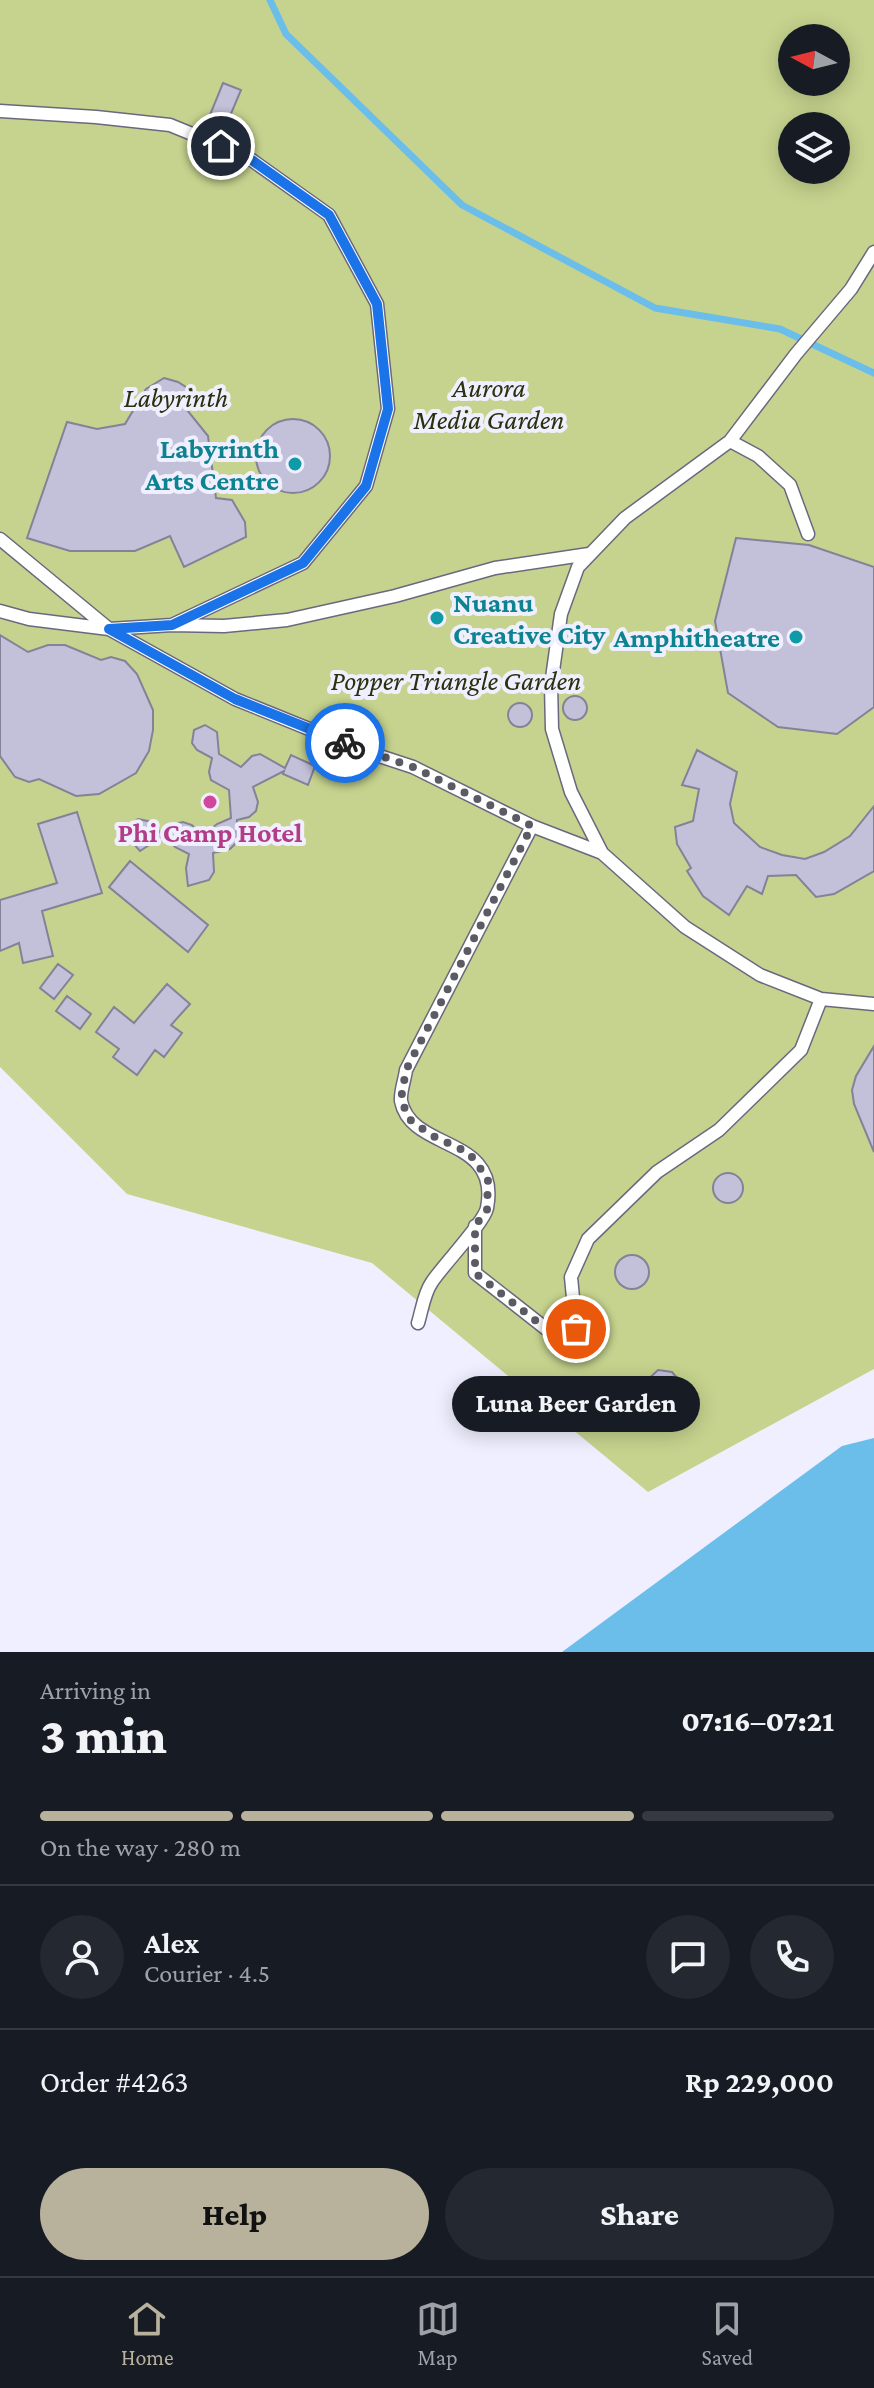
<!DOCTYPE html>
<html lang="en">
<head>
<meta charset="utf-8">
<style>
  body { margin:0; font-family:"Crimson Pro",serif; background:#242831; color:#f1f3f6; height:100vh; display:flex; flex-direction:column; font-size:30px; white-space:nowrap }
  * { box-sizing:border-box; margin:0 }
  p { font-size:26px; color:#9ea1a6 }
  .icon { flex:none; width:44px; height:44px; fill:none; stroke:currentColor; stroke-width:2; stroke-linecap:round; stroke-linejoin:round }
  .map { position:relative; height:1652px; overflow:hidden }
  .panel { display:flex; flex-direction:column; background:#171b24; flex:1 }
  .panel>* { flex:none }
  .needle { width:52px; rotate:277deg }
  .buttons { position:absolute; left:778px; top:24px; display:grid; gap:16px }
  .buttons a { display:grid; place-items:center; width:72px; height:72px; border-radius:50%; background:#171b24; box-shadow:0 4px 20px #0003; font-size:40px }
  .pin { position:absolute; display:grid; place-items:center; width:68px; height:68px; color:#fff; margin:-34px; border:4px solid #fff; border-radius:50%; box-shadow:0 2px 8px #0007 }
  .courier { position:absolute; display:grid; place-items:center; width:80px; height:80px; margin:-40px; border:6px solid #1a73e8; border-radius:50%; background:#fff; color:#222; box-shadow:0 2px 10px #0007 }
  .bubble { position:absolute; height:56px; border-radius:28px; background:#171b24; box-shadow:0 4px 20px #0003; font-size:26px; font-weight:800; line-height:56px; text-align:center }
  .summary em { font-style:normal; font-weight:800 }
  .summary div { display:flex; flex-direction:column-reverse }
  .summary { display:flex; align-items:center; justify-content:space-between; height:136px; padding:0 40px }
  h1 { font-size:52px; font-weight:800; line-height:60px }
  .bar { display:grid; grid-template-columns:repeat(4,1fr); gap:12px 8px; align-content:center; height:96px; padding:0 40px }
  .bar i { height:10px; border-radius:6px; background:#363941 }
  .bar .selected { background:#b8b19c }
  .bar p { grid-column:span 4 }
  .line { display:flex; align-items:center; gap:20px; padding:0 40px; border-top:2px solid #363941 }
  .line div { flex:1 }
  .round { display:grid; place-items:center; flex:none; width:84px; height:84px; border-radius:42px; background:#242831 }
  .cta { display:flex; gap:16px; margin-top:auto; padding:16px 40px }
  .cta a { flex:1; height:92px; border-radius:48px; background:#b8b19c; color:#111; font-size:32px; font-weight:800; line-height:92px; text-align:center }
  .cta a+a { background:#242831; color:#f1f3f6 }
  .menu { display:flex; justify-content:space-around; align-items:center; height:112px; border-top:2px solid #363941; background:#171b24; font-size:22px; color:#9ea1a6 }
  .menu a { display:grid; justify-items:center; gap:4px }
  .menu .selected { color:#b8b19c }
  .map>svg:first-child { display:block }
  .green { fill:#c6d38e; fill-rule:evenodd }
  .water { fill:#6bbeea }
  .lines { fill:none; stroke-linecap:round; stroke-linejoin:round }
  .stream { stroke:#6bbeea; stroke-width:7 }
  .building { fill:#c3c0d9; stroke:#848198; stroke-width:2 }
  .lane-casing { stroke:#6a687e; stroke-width:15 }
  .lane { stroke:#fff; stroke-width:12 }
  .done { stroke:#5b5a65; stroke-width:8; stroke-dasharray:0 14.4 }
  .route { stroke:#1a73e8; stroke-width:10 }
  .culture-dot { fill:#0f9aa8; stroke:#f0efff; stroke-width:3 }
  .hotel-dot { fill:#d1479c; stroke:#f0efff; stroke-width:3 }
  .labels { text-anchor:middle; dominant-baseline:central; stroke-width:8; stroke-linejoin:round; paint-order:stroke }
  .park-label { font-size:28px; font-style:italic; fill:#2a2f0d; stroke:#f0efff }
  .culture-label { font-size:28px; font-weight:bold; fill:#0d838f; stroke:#f0efff; text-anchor:end }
  .hotel-label { font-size:28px; font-weight:bold; fill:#b23c85; stroke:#f0efff }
</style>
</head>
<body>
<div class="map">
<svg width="874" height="1652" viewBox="0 0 874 1652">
  <rect width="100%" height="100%" fill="#f0efff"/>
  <path class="green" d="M0,0h874v1369l-226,123 -276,-229 -245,-69 -127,-127zM792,38h44v44h-44zM792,126h44v44h-44z"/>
  <path class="water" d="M874,1438v214h-312l280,-206z"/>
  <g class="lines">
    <path class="stream" d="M270,0l16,34 176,171 193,103 125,21 94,44"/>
  </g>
  <path class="building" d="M223,83l18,7 -19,45 -17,-8z
    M164,378l14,4 14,9 -5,19 21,26 8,62 16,2 13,22 1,15 -62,30 -14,-31 -35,15h-65l-43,-13 40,-116 30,7 28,-5 21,-35z
    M256 456a37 37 0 1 1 74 0a37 37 0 1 1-74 0Z
    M736,538l73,7 65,22v140l-37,27 -59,-7 -50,-34 -13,-72z
    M0,635l28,17 20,-7h17l36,15 10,-3 14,4 12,13 16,36v20l-4,21 -13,22 -37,21 -23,2 -37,-17 -10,3 -14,-5 -15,-21z
    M563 708a12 12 0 1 1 24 0a12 12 0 1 1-24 0Z
    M508 715a12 12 0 1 1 24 0a12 12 0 1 1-24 0Z
    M205,725l12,7 2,22 22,13 11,-11 8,-2 25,14 6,-13 24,11 -7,19 -25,-11 1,-3 -31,16 5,15 -2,9 -7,6 -12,3 -1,23 -6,6 -17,4 1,19 -5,8 -21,6 -2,-18 3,-14 -14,-7 -11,-12 11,-11 8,-2 9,3 10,11 15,-12 14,-6 -2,-28 -18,-10 -2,-8 3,-14 -15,-8 -5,-7 2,-13z
    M697,750l40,22 -7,32 4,19 26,24 22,8 23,4 19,-7 26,-16 24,-30v65l-40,23 -18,3 -20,-22 -28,1 -6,18 -15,-8 -18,29 -26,-19 -16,-25 4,-3 -14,-24 -2,-17 18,-6 6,-32 -17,-4z
    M77,812l25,81 -60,18 11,45 -30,7 -4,-20 -19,8v-51l57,-17 -19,-59z
    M138,819l14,3 11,14 -23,15 -9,-10 -3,-9 3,-8z
    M130,861l78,64 -20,27 -79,-65z
    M58,964l15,11 -19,24 -14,-11z
    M167,984l23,20 -19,21 11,8 -18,24 -9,-7 -18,25 -24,-18 6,-8 -23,-17 18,-25 20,16z
    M67,996l24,18 -11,15 -24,-18z
    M874,1046v106l-20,-48 -2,-14 4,-14z
    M713 1188a15 15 0 1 1 30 0a15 15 0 1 1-30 0Z
    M615 1272a17 17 0 1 1 34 0a17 17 0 1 1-34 0Z
    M658,1370l14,2 10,12 3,30 -4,8 -16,1 -17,-21 -4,-19z"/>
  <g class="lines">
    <g class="lane-casing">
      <path id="lane" d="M0,111l96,6 74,8 76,31 83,59 48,89 11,105 -22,77 -63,77 -131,62
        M730,441l28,15 32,29 18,49
        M0,539l109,90 126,70 126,51 52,17 119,59 70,27 83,74 75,48 61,24 53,5
        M0,611l29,8 80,10 63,-4 52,1 63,-6 108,-24 100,-28 94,-14
        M602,853l-31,-61 -19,-63 -1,-44 10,-71 17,-47 47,-49 105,-77 66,-87 55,-65 23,-37
        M475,1226v47l79,62 22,-6 -5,-52 17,-38 69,-67 62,-42 82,-80 20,-51
        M418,1323c4,-13 6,-30 14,-41 11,-17 52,-59 55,-74 14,-73 -76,-56 -86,-107 -1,-9 4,-22 5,-31l126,-244"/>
    </g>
    <use href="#lane" class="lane"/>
  </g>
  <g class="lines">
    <path class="done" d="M345,743l68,24 119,59 -126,244 -5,29 8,20 22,16 38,18 19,26 -1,31 -12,16v47l79,62 22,-6"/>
    <path class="route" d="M221,146l25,10 83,59 48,89 11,105 -22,77 -63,77 -131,62 -63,4 126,70 110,44"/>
  </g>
  <g class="culture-dot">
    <circle cx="295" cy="464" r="8"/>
    <circle cx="437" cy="618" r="8"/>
    <circle cx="796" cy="637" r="8"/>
  </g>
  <circle class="hotel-dot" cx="210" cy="802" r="8"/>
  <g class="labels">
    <g class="park-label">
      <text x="489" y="387">Aurora<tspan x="489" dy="32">Media Garden</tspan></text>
      <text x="176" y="397">Labyrinth</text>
      <text x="456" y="680">Popper Triangle Garden</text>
    </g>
    <g class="culture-label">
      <text x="279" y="448">Labyrinth<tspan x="279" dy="32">Arts Centre</tspan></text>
      <text x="453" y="602" text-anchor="start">Nuanu<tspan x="453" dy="32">Creative City</tspan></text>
      <text x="780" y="637">Amphitheatre</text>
    </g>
    <g class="hotel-label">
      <text x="210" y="832">Phi Camp Hotel</text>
    </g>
  </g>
</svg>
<div class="buttons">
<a><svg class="needle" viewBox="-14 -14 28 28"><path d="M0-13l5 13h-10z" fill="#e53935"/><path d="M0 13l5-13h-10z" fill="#9ea1a6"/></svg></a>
<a><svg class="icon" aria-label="layers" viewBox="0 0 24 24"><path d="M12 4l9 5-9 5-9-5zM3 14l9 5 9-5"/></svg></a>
</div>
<div class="pin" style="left:576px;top:1329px;background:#ea580c"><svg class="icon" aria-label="bag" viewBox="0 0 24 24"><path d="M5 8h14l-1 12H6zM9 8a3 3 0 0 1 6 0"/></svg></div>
<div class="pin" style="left:221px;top:146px;background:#1f2937"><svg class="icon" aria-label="home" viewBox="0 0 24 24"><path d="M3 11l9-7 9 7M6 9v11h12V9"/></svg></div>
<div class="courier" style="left:345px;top:743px"><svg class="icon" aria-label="bike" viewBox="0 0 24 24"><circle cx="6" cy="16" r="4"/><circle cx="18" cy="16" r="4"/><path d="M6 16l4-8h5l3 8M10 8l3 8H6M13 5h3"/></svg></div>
<div class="bubble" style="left:452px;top:1376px;width:248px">Luna Beer Garden</div>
</div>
<section class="panel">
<div class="summary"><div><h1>3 min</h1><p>Arriving in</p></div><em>07:16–07:21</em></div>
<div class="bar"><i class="selected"></i><i class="selected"></i><i class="selected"></i><i></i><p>On the way · 280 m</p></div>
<div class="line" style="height:144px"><a class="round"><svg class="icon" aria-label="person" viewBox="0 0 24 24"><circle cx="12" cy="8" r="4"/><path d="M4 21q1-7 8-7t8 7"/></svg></a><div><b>Alex</b><p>Courier · 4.5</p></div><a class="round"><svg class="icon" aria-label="chat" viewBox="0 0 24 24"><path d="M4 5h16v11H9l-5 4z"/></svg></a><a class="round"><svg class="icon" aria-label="phone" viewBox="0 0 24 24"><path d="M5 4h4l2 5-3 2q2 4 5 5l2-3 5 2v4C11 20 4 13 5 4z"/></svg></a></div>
<div class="line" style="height:104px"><div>Order #4263</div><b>Rp 229,000</b></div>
<div class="cta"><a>Help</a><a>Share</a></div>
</section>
<nav class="menu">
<a class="selected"><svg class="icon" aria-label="home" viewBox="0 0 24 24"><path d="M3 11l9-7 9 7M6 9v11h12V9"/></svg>Home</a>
<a><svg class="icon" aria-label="map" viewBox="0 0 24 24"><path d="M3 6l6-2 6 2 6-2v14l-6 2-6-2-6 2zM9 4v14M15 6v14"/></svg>Map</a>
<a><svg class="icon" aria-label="saved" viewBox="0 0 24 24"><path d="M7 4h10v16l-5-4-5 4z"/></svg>Saved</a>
</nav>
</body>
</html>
